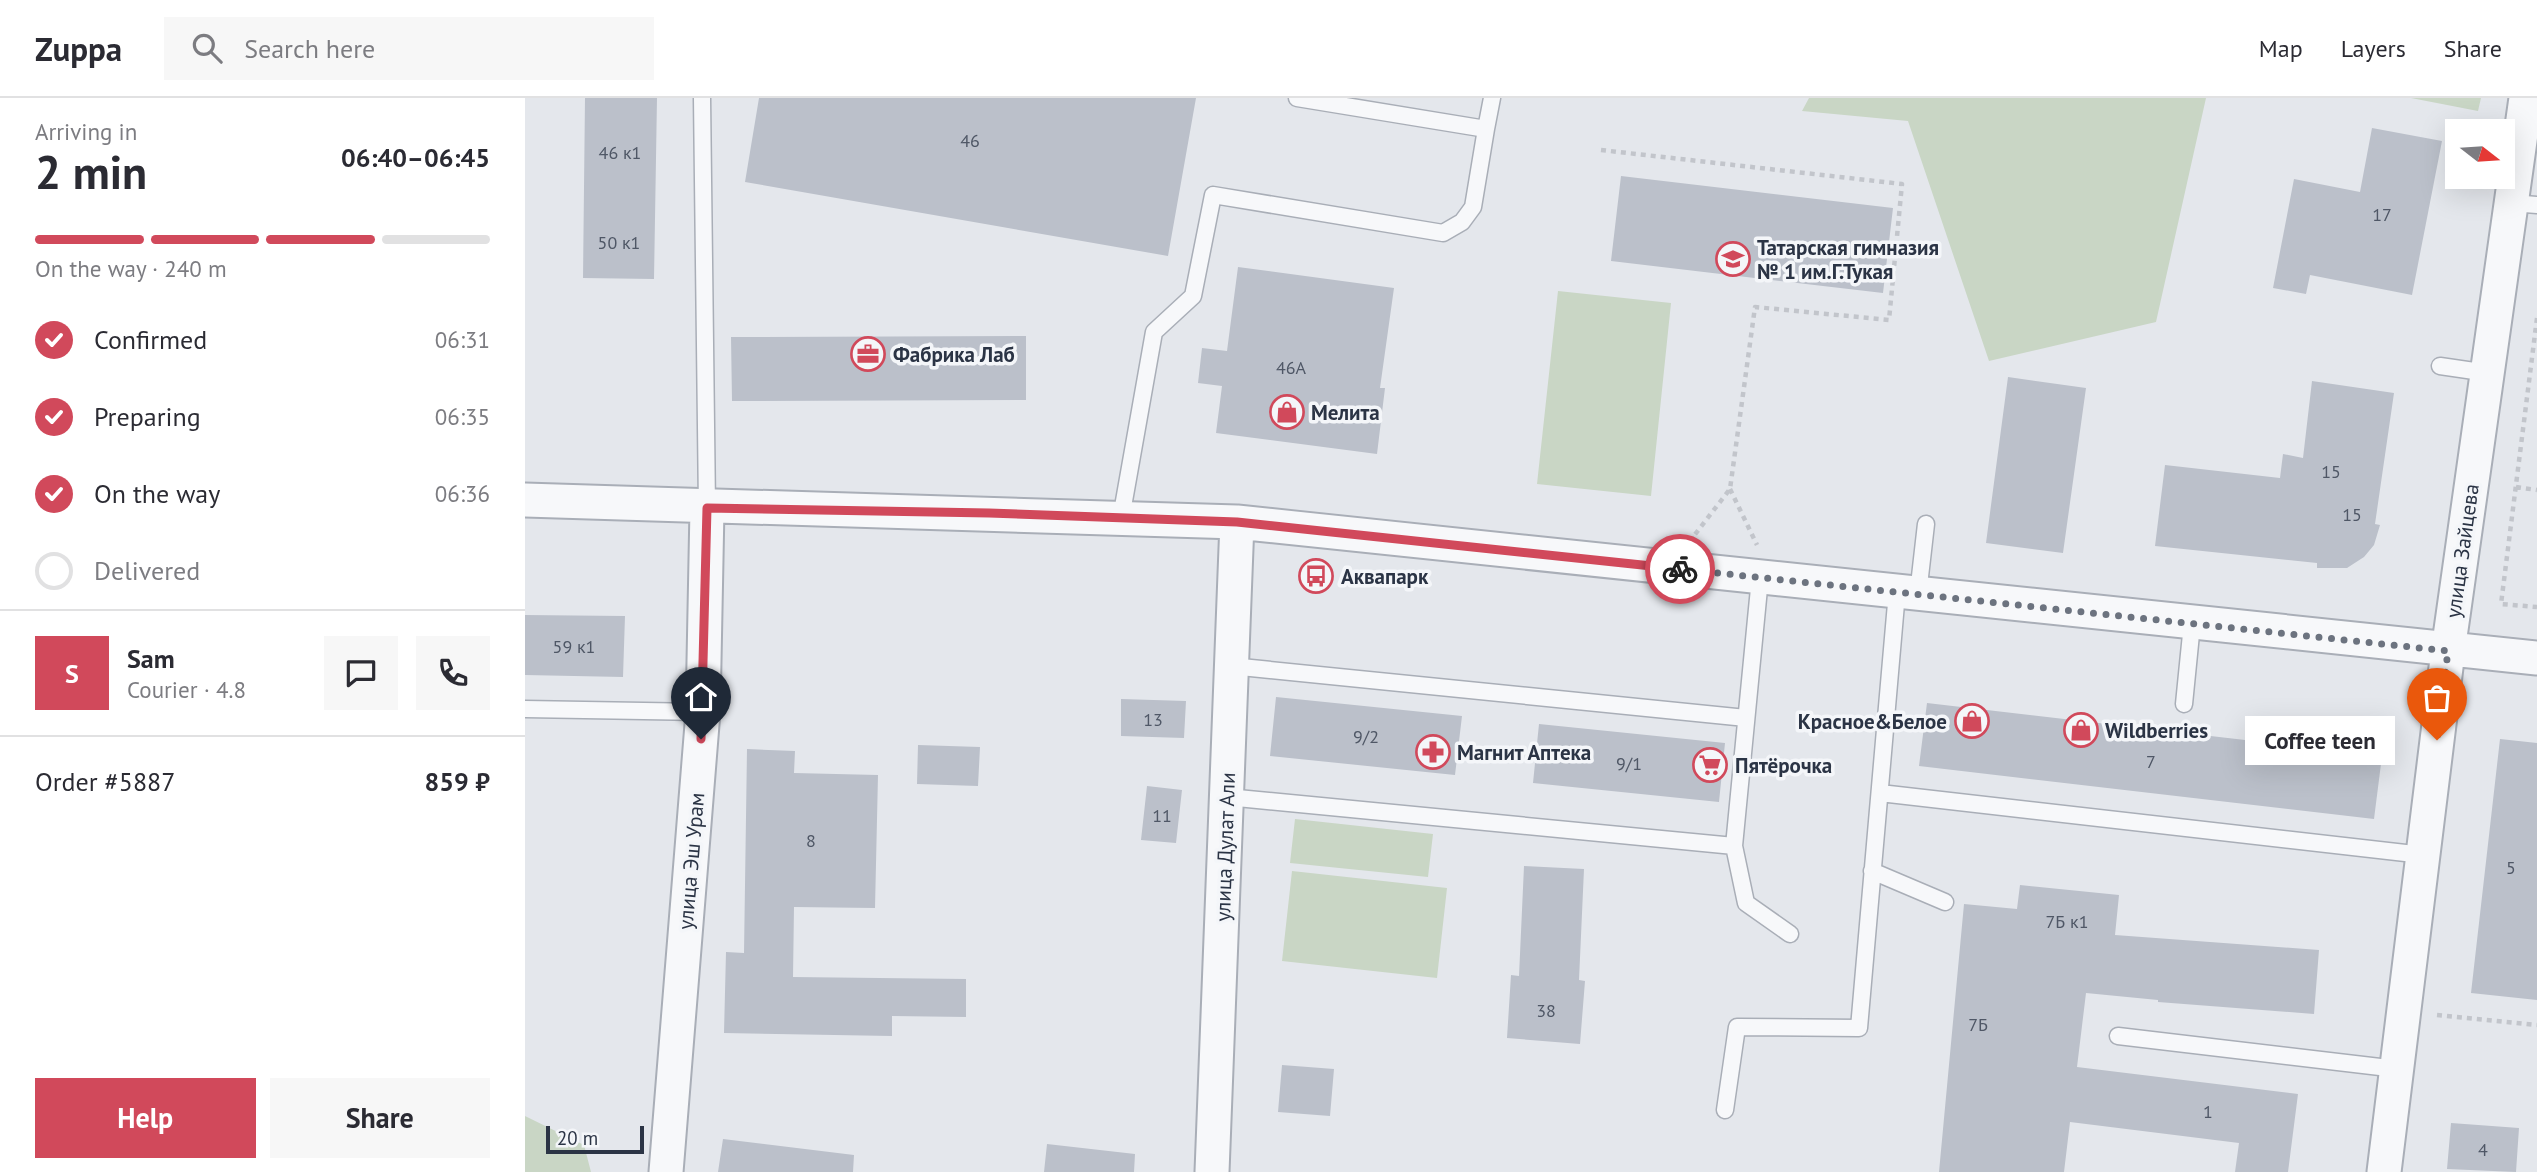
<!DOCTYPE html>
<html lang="en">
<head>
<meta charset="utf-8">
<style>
  body { margin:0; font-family:"PT Sans",sans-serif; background:#f7f7f7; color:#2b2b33; height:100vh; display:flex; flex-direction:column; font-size:26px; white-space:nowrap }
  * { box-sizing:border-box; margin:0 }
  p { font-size:23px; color:#7c7c81 }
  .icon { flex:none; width:38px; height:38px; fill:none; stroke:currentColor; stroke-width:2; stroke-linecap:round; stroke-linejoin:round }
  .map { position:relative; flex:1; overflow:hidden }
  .details { display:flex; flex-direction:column; background:#fff; width:525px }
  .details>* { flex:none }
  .needle { width:46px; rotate:107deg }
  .fabs { position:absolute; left:1920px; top:21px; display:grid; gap:14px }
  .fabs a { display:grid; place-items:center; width:70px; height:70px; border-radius:0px; background:#fff; box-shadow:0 7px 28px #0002; font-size:35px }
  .scale { position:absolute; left:21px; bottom:18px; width:98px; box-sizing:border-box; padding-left:7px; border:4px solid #2b3445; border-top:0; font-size:19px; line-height:24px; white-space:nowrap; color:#2b3445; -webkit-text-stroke:5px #f4f6f9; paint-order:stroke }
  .pin { position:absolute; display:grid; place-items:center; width:60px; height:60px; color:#fff; margin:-72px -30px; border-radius:50% 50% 50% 0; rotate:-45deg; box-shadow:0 0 7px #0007 }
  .pin .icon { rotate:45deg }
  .courier { position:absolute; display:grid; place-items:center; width:70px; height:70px; margin:-35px; border:5px solid #d1495b; border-radius:50%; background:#fff; color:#222; box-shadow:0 2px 9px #0007 }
  .bubble { position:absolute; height:49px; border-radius:0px; background:#fff; box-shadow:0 7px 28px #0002; font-size:23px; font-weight:800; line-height:49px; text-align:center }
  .summary em { font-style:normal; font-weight:800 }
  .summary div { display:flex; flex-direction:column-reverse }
  .summary { display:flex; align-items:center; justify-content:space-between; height:119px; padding:0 35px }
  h1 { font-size:46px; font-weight:800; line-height:52px }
  .bar { display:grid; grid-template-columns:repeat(4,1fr); gap:10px 7px; align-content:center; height:84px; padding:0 35px }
  .bar i { height:9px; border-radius:5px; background:#e1e1e2 }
  .bar .on { background:#d1495b }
  .bar p { grid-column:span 4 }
  .line { display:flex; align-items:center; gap:18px; padding:0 35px; border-top:2px solid #e1e1e2 }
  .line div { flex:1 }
  .round { display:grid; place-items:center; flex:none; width:74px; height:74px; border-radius:0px; background:#f7f7f7 }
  ol { padding:0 35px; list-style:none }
  li { display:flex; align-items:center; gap:21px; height:77px }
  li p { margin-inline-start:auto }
  li .icon { padding:7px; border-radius:50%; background:#d1495b; color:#fff; stroke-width:4 }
  li:last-child { color:#7c7c81 }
  li i { width:38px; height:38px; border:4px solid #e1e1e2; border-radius:50% }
  .cta { display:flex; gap:14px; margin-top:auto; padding:14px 35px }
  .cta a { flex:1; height:80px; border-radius:0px; background:#d1495b; color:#fff; font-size:28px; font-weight:800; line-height:80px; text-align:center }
  .cta a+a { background:#f7f7f7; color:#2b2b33 }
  header { display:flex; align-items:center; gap:42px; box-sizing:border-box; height:98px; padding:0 35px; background:#fff; border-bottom:2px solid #e1e1e2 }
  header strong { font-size:33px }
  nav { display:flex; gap:38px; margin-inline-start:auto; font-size:24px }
  .search { width:490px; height:63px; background:#f7f7f7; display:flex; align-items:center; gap:18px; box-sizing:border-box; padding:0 24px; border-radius:0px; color:#7c7c81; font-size:26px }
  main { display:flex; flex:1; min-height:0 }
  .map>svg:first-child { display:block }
  .green { fill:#c9d6c5 }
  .building { fill:#bbc0ca }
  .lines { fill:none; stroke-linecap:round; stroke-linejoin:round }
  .service-casing { stroke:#a9aeb7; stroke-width:19 }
  .minor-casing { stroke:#a9aeb7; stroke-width:37 }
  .path { stroke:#c2c5cb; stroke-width:4.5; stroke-dasharray:5 5; stroke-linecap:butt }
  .service { stroke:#f7f8fa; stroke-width:16 }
  .minor { stroke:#f7f8fa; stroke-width:33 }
  .done { stroke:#6c737f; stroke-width:7; stroke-dasharray:0 12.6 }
  .route { stroke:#d1495b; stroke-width:9 }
  .labels { text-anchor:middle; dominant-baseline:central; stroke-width:7; stroke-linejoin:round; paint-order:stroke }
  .number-label { font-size:18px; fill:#4f5766 }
  .poi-label { font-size:21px; font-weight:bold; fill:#2b3445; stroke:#f4f6f9; text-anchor:start }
  .street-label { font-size:21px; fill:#2b3445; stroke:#f4f6f9 }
</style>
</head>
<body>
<header>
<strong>Zuppa</strong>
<div class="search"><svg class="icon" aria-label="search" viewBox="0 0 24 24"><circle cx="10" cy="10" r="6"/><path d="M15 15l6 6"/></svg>Search here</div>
<nav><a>Map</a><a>Layers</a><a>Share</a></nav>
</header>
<main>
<section class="details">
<div class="summary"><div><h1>2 min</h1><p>Arriving in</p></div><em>06:40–06:45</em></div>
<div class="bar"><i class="on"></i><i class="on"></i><i class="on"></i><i></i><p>On the way · 240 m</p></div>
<ol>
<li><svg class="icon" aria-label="check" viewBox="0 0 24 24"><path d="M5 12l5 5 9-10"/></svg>Confirmed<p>06:31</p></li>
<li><svg class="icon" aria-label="check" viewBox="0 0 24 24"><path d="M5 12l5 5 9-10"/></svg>Preparing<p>06:35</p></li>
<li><svg class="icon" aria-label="check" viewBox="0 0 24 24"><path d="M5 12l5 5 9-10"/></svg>On the way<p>06:36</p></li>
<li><i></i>Delivered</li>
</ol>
<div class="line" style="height:126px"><b class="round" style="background:#d1495b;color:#fff">S</b><div><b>Sam</b><p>Courier · 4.8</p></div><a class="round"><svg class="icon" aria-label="chat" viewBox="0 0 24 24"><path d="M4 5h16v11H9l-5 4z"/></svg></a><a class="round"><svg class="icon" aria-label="phone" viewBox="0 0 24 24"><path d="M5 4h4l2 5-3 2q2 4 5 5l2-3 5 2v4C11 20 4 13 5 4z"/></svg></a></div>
<div class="line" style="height:91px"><div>Order #5887</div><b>859 ₽</b></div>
<div class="cta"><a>Help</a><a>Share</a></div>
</section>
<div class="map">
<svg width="2012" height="1074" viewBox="0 0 2012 1074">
  <rect width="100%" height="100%" fill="#e4e7ec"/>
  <path class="green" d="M1284,0h397l-50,224 -167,39 -81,-240 -106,-10z
    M1886,0h70l-3,13z
    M1033,193l113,12 -20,193 -114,-12z
    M770,721l138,15 -5,43 -138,-14z
    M767,773l155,17 -10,90 -155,-17z
    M0,1018l59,29 7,27h-66z"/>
  <path class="building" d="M60,0h72l-3,181 -71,-1z
    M234,0h437l-28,158 -423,-74z
    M1847,30l70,13 -30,154 -102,-20 -4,19 -33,-6 21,-109 66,13z
    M1096,78l272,32 -10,85 -272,-32z
    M713,169l156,21 -14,100h5l-8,66 -161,-21 6,-47 -24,-3 4,-35 25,3z
    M501,238v64l-294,1 -1,-64z
    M1483,279l78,11 -23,165 -77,-10z
    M1787,283l82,12 -19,131 5,1 -6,20 -10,12 -17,11h-30v-5l-162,-17 10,-81 115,13 3,-24 20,4z
    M0,517l100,1 -2,61 -98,-2z
    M751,599l186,19 -7,59 -185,-19z
    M596,601l65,2 -2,37 -63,-2z
    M1402,605l455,53 -8,63 -455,-53z
    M1014,626l186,19 -6,59 -186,-19z
    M1975,641l37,4v257l-66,-7z
    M393,647l62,2 -2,39 -61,-2z
    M222,651l48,2 -1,22 84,2 -3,133 -81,-1 -1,70 173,2v38l-74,-1v20l-168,-3 2,-81 18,1z
    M622,688l35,4 -6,53 -35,-3z
    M999,768l60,3 -5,111 6,1 -5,63 -73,-6 4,-63 8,1z
    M1495,787l99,10 -4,40 204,15 -5,64 -156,-12v-2l-72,-7 -9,74 221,27 -10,78h-53l4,-29 -169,-21 -6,50h-125l25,-268 53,5z
    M757,967l52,4 -4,47 -52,-4z
    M1926,1025l68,5 -3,44 -69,-3z
    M198,1041l131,16 -1,17h-135z
    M522,1046l88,10 -1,18h-90z"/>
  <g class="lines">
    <g class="service-casing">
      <path id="service" d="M177,0l5,410
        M961,31l6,-31
        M1987,105l25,2
        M1915,268l48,7
        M596,420l33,-186 39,-36 20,-101 230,38 19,-11 11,-15 13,-78 -189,-31
        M1393,496l8,-70
        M706,568l515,52
        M1659,606l8,-80
        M0,611l178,3
        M1355,695l543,62
        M702,699l507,49 26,-268
        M1209,748l12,57 44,31
        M1347,773l73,31
        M1593,938l279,33
        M1200,1012l12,-83 122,1 38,-436"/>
    </g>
    <g class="minor-casing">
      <path id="minor" d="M0,402l712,22 1300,136
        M141,1074l37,-460 4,-204
        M687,1074l25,-650
        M1859,1074l64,-521 78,-553"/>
    </g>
    <path class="path" d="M1076,52l301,34 -13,136 -134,-13 -25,182 -37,48
      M2012,220l-36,286 36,3
      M1991,389l21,3
      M1205,391l27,56
      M1912,917l100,10"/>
    <use href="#service" class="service"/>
    <use href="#minor" class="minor"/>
  </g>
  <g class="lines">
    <path class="done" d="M1155,471l768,82 -11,89"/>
    <path class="route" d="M176,641l6,-231 282,5 248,9 443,47"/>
  </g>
  <defs>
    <g id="school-ring" transform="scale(1.75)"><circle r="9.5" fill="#f4f6f9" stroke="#d1495b" stroke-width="1.5"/><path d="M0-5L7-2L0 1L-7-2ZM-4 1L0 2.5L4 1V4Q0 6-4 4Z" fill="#d1495b"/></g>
    <g id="office-ring" transform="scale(1.75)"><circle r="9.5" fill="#f4f6f9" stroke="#d1495b" stroke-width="1.5"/><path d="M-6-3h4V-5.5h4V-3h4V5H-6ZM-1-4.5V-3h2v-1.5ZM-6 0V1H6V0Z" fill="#d1495b"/></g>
    <g id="shop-ring" transform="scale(1.75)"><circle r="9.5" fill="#f4f6f9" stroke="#d1495b" stroke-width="1.5"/><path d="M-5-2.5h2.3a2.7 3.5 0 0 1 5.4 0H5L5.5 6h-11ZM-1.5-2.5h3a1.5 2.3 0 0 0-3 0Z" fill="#d1495b"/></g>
    <g id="bus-ring" transform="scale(1.75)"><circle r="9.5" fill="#f4f6f9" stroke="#d1495b" stroke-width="1.5"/><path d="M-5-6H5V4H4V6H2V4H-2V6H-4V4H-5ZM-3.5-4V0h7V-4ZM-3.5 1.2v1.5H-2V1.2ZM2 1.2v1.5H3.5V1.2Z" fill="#d1495b"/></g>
    <g id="pharmacy-ring" transform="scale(1.75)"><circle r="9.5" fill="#f4f6f9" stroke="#d1495b" stroke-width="1.5"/><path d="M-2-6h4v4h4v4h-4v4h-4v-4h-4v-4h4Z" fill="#d1495b"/></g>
    <g id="supermarket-ring" transform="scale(1.75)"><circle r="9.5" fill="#f4f6f9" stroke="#d1495b" stroke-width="1.5"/><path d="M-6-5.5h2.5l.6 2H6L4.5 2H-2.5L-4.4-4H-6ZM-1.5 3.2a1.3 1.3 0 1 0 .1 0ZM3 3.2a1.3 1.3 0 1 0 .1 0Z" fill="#d1495b"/></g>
  </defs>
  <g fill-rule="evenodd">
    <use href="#school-ring" x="1208" y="161"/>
    <use href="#office-ring" x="343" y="256"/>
    <use href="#shop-ring" x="762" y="314"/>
    <use href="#bus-ring" x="791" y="478"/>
    <use href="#shop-ring" x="1447" y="623"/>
    <use href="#shop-ring" x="1556" y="632"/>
    <use href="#pharmacy-ring" x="908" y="654"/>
    <use href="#supermarket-ring" x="1185" y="667"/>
  </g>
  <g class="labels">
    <g class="number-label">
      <text x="445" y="42">46</text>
      <text x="95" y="54">46 к1</text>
      <text x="1857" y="116">17</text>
      <text x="94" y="144">50 к1</text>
      <text x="766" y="269">46А</text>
      <text x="1806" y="373">15</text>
      <text x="1827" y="416">15</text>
      <text x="49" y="548">59 к1</text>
      <text x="628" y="621">13</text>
      <text x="841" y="638">9/2</text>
      <text x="1626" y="663">7</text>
      <text x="1104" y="665">9/1</text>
      <text x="637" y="717">11</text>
      <text x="286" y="742">8</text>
      <text x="1986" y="769">5</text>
      <text x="1542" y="823">7Б к1</text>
      <text x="1021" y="912">38</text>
      <text x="1453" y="926">7Б</text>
      <text x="1683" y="1013">1</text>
      <text x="1958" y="1051">4</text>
    </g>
    <g class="poi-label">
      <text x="1232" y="149">Татарская гимназия<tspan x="1232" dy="24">№ 1 им.Г.Тукая</tspan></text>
      <text x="368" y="256">Фабрика Лаб</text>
      <text x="786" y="314">Мелита</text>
      <text x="816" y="478">Аквапарк</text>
      <text x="1422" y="623" text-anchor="end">Красное&amp;Белое</text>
      <text x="1580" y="632">Wildberries</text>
      <text x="932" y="654">Магнит Аптека</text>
      <text x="1210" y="667">Пятёрочка</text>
    </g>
    <g class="street-label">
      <text transform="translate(1937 453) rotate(-82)">улица Зайцева</text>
      <text transform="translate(700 749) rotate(-88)">улица Дулат Али</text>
      <text transform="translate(166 763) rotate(-85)">улица Эш Урам</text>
    </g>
  </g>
</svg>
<div class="fabs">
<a><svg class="needle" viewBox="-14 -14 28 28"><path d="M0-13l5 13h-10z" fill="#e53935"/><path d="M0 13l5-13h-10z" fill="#7c7c81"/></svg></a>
</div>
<div class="scale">20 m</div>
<div class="pin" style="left:1912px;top:642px;background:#ea580c"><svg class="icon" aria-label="bag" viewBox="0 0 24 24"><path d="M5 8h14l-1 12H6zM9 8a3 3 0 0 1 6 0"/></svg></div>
<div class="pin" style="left:176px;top:641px;background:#1f2937"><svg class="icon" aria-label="home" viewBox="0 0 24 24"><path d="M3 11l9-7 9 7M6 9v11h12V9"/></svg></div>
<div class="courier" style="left:1155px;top:471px"><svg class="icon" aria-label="bike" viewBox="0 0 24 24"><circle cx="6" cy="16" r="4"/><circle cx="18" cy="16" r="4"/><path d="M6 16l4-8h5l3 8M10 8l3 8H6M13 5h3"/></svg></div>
<div class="bubble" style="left:1720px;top:618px;width:150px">Coffee teen</div>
</div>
</main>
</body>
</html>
